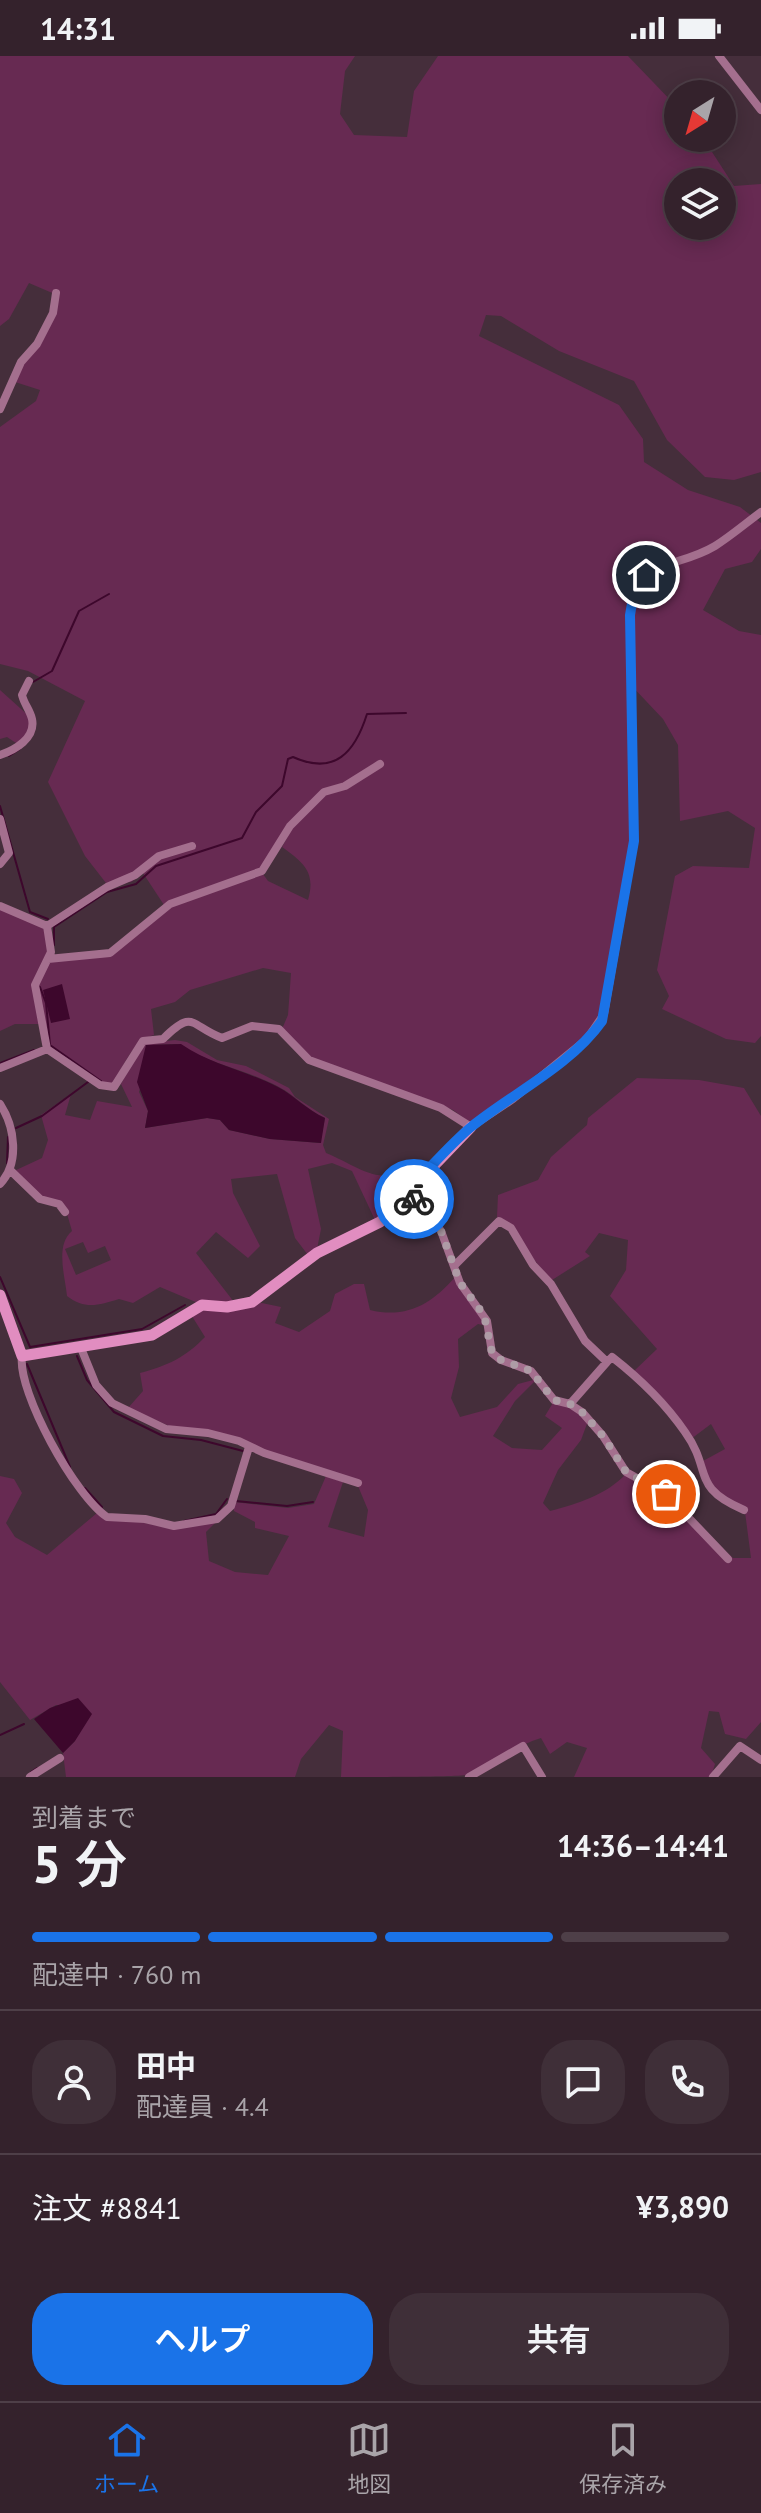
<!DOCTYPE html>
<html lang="ja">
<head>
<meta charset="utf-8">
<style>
  body { margin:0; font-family:"PT Sans","Noto Sans JP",sans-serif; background:#3f2f38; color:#f1f3f6; height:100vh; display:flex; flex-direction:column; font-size:30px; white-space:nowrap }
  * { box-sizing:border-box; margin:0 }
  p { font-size:26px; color:#a9a4a9 }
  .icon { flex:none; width:44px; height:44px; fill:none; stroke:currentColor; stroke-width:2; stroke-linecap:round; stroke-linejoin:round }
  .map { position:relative; height:1721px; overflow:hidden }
  .details { display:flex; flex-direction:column; background:#34222c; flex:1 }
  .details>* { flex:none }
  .needle { width:52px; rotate:217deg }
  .tools { position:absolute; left:664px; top:24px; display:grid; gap:16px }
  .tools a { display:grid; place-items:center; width:72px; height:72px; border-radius:50%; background:#34222c; box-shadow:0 4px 20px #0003,0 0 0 2px #4e3f48; font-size:40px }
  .pin { position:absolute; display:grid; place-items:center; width:68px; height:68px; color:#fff; margin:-34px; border:4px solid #fff; border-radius:50%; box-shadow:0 2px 8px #0007 }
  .courier { position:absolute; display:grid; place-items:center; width:80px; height:80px; margin:-40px; border:6px solid #1a73e8; border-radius:50%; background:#fff; color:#222; box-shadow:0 2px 10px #0007 }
  .headline em { font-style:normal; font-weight:600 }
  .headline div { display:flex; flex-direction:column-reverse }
  .headline { display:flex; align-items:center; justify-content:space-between; height:136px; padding:0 32px }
  h1 { font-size:52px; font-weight:600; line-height:60px }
  .bar { display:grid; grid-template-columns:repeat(4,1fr); gap:12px 8px; align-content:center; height:96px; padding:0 32px }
  .bar i { height:10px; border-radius:6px; background:#4e3f48 }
  .bar .on { background:#1a73e8 }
  .bar p { grid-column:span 4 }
  .line { display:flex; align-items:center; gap:20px; padding:0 32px; border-top:2px solid #4e3f48 }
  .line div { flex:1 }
  .round { display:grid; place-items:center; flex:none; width:84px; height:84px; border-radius:32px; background:#3f2f38 }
  .primary-button { display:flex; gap:16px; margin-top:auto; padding:16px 32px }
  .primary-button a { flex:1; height:92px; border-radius:32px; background:#1a73e8; color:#fff; font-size:32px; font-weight:600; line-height:92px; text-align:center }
  .primary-button a+a { background:#3f2f38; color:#f1f3f6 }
  .status { display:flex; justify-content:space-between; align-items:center; height:56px; padding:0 40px; background:#34222c; direction:ltr }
  .status svg { height:22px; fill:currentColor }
  .tab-bar { display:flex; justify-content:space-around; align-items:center; height:112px; border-top:2px solid #4e3f48; background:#34222c; font-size:22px; color:#a9a4a9 }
  .tab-bar a { display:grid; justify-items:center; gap:4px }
  .tab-bar .on { color:#1a73e8 }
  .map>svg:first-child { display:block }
  .green { fill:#672a52; fill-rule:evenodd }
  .water { fill:#3d072c }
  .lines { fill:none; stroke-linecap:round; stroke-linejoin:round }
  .stream { stroke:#3d072c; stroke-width:2 }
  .street { stroke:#a46f8e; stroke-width:8 }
  .secondary { stroke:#e18dc0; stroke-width:11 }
  .done { stroke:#ae9ca6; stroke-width:8; stroke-dasharray:0 14.4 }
  .route { stroke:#1a73e8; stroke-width:10 }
</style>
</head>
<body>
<div class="status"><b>14:31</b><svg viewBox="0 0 49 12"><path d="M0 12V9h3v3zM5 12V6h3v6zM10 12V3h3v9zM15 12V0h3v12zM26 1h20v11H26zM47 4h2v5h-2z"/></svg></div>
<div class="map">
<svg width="761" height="1721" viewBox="0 0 761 1721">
  <rect width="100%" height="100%" fill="#452e3b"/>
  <path class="green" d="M0,0h355l-10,15 -5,43 14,21 53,2 7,-46 24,-35h190l50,52v30h25l31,48 27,-2v288l-27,8 -29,-3 -38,-37 -33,-59 -75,-30 -58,-35 -15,-1 -7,21 140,69 24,34 1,23 44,28 52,17 21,16v26l-9,13 -27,7 -22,41 36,21 22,4v401l-6,7 -29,-4 -64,-30 7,-13 -12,-26 18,-94 18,-10 56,2 6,-40 -27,-17 -48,10 -2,-76 -15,-26 -34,-36 3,160 -29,168 -14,23 -117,90 -19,-14 -24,-10 -120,-42 -27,-29 6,-14 3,-42 -28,-5 -73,22 -15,12 -24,7 3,26c-22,5 -31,33 -42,51l-13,-4 -50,-35 -13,-62 14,-24 56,-5 58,-51 -21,-32 -12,9 -25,1 -21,-27 -37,-74 37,-81 -57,-30 -28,-7v-237l36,-26 4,-11 -25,-8 6,-18 15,-15 21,-54 -28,-12 -20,36 -9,7zM678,126h44v44h-44zM293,771l-11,20c22,16 34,25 26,53l-40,-19 -8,-11z
    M0,634l30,27v11l-11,17 -12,-8 -7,2z
    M0,852l44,17 5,30 -13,19 6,50h-27l-15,7z
    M175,984l12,2 30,18 29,6 43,22 6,9 34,22 -6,26 3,8c27,11 44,27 72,22l12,12 -35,33 -23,-49 -20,-8 -24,6 13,60 -4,20 -9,6 -13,-17 -18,-64 -46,5 2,14 27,53 -12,12 -32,-26 -20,21 38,49 -36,1 -38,-16 -27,16 -14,-4c-20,6 -34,11 -52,-3 -2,-20 -12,-51 5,-65l-7,-24 -22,-9 -29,-27 28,-13 6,-18 -7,-25 30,-21 -6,21 25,5 7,-19 35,6 -11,-23 21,-40zM176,988c34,20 69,25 103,43 17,9 28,23 46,31l-5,25 -50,-4 -41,-9 -9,-10 -13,-2 -62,10 3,-17 -9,-19 14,-47zM83,1186l5,11 17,-7 6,14 -35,15 -11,-26z
    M637,1022l62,2 45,8 17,28v606l-15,17 -21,-5 -6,-22 -10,-1 -8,37 14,16 -4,13h-137l13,-29 -20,-6 -17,12 -9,-16c-27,8 -47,28 -73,37 -19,2 -101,2 -127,2l2,-46 -14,-6 -28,34 -6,18h-229l-3,-24 12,-12 -11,-36h-8l-26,15 -30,-38v-206l14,3 8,14 -16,30 9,14 32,18 50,-42 67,14 54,-7 -12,12 3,29 26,11 33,3 21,-39 -34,-8v-6l-21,-11v-9l54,6 26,-4 12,-28 17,6 -15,45 36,10 4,-27 -10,-24 -96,-36 -88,-22 -46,-20 15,-17 -3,-18c27,-7 46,-16 65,-36l-15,-24 67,-11 24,5 -6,16 24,9 31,-21 5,-17 19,-10h10l6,26c36,9 62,-6 85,-33l32,49 -9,-2 -20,15 1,28 -8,31 9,19 37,-10 21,-23 19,-5 -22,22 -22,35 19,12 30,2 20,-22 -17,-12 9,-15 13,4 21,16 -7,19 -23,30 -15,33 7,8c27,-7 56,-16 76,-37l31,17 76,67h18l-6,-46 -36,-25 -6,-26 22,-12 -14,-25 -20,15 -57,-68 23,-22 -47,-53 16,-26 2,-30 -29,-7 -14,19 5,4 -38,24c-21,-20 -32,-45 -55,-63l1,-22 40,-15 13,-23 36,-32 1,-7z"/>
  <path class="water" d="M62,928l8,35 -19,4 -8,-33z
    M181,988c31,21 64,26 97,43 17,9 29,23 47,31l-4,25 -51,-4 -41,-9 -9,-10 -13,-2 -62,10 3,-17 -11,-29 9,-37z
    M78,1642l14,16 -17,27 -12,12 -29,-34 16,-11z"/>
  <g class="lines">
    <path class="stream" d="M33,626l19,-11 27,-60 30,-17
      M9,700l11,-7
      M0,750l30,106 18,7
      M54,889v-18l53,-35 29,-8 20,-18 86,-28 14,-26 26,-26 6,-27 5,-2c42,19 62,-5 74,-43l39,-1
      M40,931l6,16 4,42 51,36
      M0,1007l34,-13
      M16,1072l26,-12 46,-34
      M7,1107l1,-26
      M0,1221l30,70 112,-18 43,-24
      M77,1300l10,24 27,32 49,24 38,4 42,11
      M27,1308l43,103
      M85,1432l17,19
      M236,1445l51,5 26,-4
      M184,1465l32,-7 11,-15
      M0,1679l24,-11
      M31,1716l6,-4"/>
    <path class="street" d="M719,0l42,54
      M0,353l21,-47 16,-18 16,-31 3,-20
      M0,699c15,-5 36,-17 32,-36 -2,-9 -8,-15 -10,-24l7,-14
      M0,763l9,34 -9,11
      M0,850l47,20 4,26 -16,33 12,64
      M47,870l60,-39 28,-12 24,-19 33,-10
      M48,903l62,-6 60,-49 92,-33 28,-45 34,-34 21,-6 35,-22
      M0,1012l47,-19 53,36 14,2 29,-46 20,-2c31,-31 27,-13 59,-1l30,-12 27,3 30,31 132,48 30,19 42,-28 74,-60 17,-25 30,-173 -4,-226c11,-61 43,-44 85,-69 16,-10 31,-23 46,-34
      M0,1048c15,23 20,59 0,80
      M11,1115l29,28 19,5 6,8
      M405,1137l19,14 17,24 19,52 27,38 5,32 9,7 30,11 23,29 16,4 12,8 21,24 23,36 40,22 62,65
      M454,1210l45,-45 12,7 22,37 18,19 34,57 22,21 -37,42
      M81,1292l15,37 16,18 54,26 42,4 31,8 25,12 94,30
      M22,1300c-5,36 54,141 85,161l38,2 29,7 43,-7 14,-13 18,-59
      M607,1306l5,-5c27,21 53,46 73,75 28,39 5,55 59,78
      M30,1721l30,-19
      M469,1721l54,-31 19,31
      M713,1721l27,-31 21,14"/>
    <path class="secondary" d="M0,1239l22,61 130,-21 50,-30 25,2 25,-5 65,-49 63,-31 91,-95"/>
  </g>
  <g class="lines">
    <path class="done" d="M414,1143l27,32 19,52 24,32 8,38 9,7 30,11 23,29 16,4 12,8 21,24 23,36 40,22"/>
    <path class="route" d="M414,1143l-9,-6c22,-21 43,-47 66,-66 42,-34 99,-61 131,-106l32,-180 -4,-226 4,-23 12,-17"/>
  </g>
</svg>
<div class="tools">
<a><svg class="needle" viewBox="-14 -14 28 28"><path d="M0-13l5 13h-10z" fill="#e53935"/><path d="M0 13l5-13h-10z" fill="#a9a4a9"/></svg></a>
<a><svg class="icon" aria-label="layers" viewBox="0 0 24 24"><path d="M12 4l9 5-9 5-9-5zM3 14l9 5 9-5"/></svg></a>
</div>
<div class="pin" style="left:666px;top:1438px;background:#ea580c"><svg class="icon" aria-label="bag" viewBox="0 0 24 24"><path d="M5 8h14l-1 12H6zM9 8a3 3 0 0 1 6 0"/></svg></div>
<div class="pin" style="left:646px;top:519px;background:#1f2937"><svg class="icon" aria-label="home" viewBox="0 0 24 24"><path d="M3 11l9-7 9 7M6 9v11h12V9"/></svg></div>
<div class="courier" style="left:414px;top:1143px"><svg class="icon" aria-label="bike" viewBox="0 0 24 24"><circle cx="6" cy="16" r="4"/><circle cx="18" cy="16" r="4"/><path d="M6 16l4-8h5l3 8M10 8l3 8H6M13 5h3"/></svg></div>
</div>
<section class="details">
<div class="headline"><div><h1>5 分</h1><p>到着まで</p></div><em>14:36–14:41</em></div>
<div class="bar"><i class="on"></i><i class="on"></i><i class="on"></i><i></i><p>配達中 · 760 m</p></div>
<div class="line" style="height:144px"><a class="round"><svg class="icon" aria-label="person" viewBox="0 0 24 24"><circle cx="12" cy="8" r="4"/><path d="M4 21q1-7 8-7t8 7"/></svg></a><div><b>田中</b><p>配達員 · 4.4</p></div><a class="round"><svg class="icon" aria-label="chat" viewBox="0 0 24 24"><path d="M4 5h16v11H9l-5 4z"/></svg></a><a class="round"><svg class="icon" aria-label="phone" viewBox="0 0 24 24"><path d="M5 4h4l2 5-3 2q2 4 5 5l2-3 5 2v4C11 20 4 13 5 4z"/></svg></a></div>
<div class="line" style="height:104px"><div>注文 #8841</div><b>¥3,890</b></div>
<div class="primary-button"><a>ヘルプ</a><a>共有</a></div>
</section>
<nav class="tab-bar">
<a class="on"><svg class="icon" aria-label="home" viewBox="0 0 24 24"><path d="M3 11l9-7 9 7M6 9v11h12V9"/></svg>ホーム</a>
<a><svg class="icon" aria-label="map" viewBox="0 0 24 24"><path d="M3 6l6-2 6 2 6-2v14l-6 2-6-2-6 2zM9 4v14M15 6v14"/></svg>地図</a>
<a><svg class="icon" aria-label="saved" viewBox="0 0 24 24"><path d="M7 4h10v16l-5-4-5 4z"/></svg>保存済み</a>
</nav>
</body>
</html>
